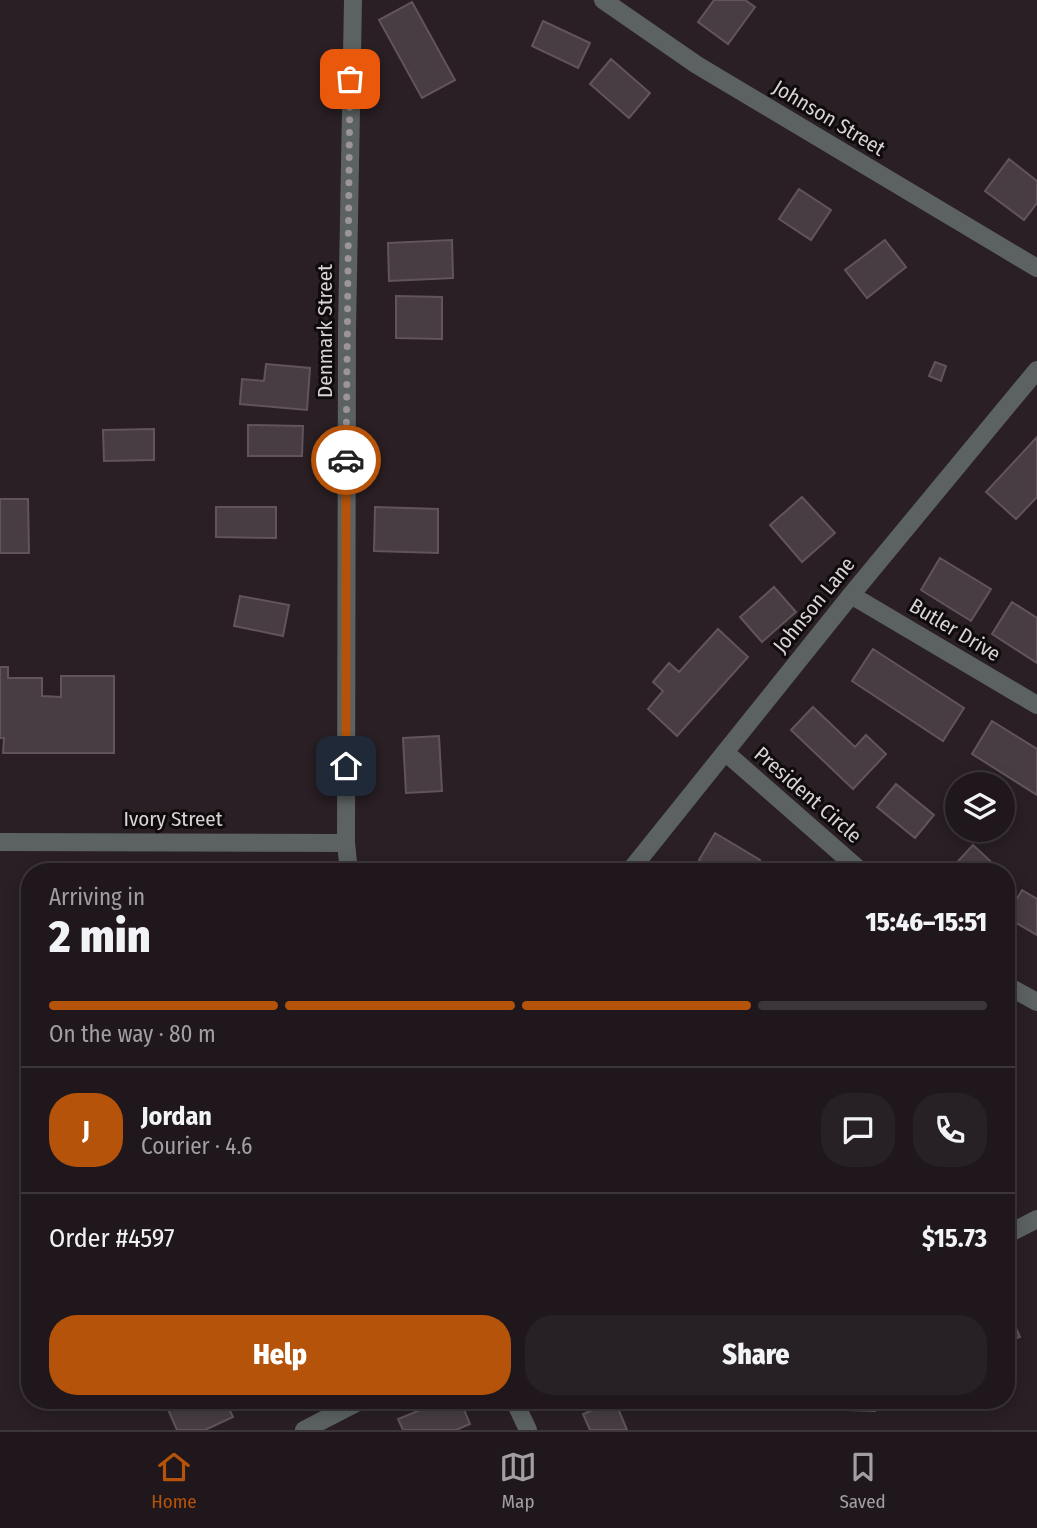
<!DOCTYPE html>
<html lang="en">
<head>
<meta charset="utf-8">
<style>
  body { margin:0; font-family:"Fira Sans Condensed",sans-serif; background:#272024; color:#f1f3f6; height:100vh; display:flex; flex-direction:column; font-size:26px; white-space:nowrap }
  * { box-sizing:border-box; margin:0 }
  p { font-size:23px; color:#a19fa3 }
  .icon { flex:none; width:38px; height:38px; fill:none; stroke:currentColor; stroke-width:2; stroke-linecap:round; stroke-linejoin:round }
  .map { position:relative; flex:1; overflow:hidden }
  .side { position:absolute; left:21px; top:863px; width:994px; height:546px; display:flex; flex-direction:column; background:#1f171b; border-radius:28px; box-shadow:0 4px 18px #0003,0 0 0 2px #3c363a }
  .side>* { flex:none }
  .tools { position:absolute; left:945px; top:772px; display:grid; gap:14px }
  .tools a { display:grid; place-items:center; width:70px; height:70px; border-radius:50%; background:#1f171b; box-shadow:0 4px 18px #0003,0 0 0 2px #3c363a; font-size:35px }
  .pin { position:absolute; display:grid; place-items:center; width:60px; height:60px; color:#fff; margin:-30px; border-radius:14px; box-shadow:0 4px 10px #0006 }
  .courier { position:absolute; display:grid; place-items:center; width:70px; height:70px; margin:-35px; border:5px solid #b45309; border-radius:50%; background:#fff; color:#222; box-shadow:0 2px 9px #0007 }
  .summary em { font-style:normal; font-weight:800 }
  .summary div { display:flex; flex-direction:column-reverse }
  .summary { display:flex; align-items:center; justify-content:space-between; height:119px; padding:0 28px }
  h1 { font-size:46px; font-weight:800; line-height:52px }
  .bar { display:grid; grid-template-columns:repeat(4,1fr); gap:10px 7px; align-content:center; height:84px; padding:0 28px }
  .bar i { height:9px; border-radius:5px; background:#3c363a }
  .bar .active { background:#b45309 }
  .bar p { grid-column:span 4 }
  .line { display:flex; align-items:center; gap:18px; padding:0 28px; border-top:2px solid #3c363a }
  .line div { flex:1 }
  .round { display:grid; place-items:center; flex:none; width:74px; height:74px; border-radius:28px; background:#272024 }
  .primary-button { display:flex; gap:14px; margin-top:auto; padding:14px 28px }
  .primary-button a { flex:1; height:80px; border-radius:28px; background:#b45309; color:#fff; font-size:28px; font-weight:800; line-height:80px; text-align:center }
  .primary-button a+a { background:#272024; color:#f1f3f6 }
  .tabs { display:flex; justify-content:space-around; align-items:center; height:98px; border-top:2px solid #3c363a; background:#1f171b; font-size:19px; color:#a19fa3 }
  .tabs a { display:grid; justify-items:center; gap:4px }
  .tabs .active { color:#b45309 }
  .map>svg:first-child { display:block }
  .building { fill:#473d42; stroke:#61555b; stroke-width:2 }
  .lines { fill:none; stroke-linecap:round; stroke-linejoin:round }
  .minor { stroke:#5c6262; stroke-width:18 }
  .done { stroke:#9b9498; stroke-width:7; stroke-dasharray:0 12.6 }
  .route { stroke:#b45309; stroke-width:9 }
  .labels { text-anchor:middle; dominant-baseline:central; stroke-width:6; stroke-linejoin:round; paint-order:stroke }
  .street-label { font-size:21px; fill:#d9d3d6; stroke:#0f0a0c }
</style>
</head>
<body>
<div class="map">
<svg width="1037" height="1430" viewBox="0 0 1037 1430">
  <rect width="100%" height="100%" fill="#291f24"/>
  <path class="building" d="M714,0h31l10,7 -27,37 -30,-22z
    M412,2l43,78 -33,18 -43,-78z
    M543,21l47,22 -12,25 -46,-22z
    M611,59l39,34 -21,25 -39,-34z
    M1009,159l28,22v22l-13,17 -39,-29z
    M799,189l32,21 -20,30 -32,-21z
    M452,240l1,38 -64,3 -1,-38z
    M885,240l21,27 -39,31 -22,-28z
    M396,296l46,1v42l-46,-1z
    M935,362l11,4 -5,15 -12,-5z
    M266,364l44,4 -3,42 -67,-6 2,-25 22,2z
    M248,425l55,1 -1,30h-54z
    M154,429v31l-50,1 -1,-31z
    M1037,437v60l-21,22 -30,-27z
    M802,497l33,36 -33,29 -32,-37z
    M0,499h28l1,54h-29z
    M216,507h60v31l-60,-1z
    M375,507l63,2v44l-64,-2z
    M940,558l51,31 -20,32 -50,-31z
    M774,587l22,25 -34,30 -22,-25z
    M240,596l49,9 -6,31 -49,-10z
    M1012,602l25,16v45l-45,-29z
    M718,629l30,28 -71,79 -29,-27 15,-18 -10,-9 16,-19 10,9z
    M873,649l91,59 -21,33 -91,-60z
    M0,667h8v11h34v18l19,1v-21h53v77h-111l1,-15h-4z
    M813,707l42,40 11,-12 20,19 -33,35 -62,-59z
    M992,721l45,28v46l-65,-41z
    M439,736l3,55 -36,2 -3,-55z
    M896,784l38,31 -19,23 -38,-31z
    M715,833l45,27 -6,12h-36l-19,-12z
    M973,845l29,27 -53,-1z
    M1022,890l15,9v36l-31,-18z
    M1006,1140l10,18 -10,6z
    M1006,1306l14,31 -14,5z
    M183,1400h42l8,17 -28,13h-28l-10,-23z
    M445,1400h15l10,24 -14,6h-53l-5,-11z
    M820,1400h55v11l-56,-2z
    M615,1401l12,29h-37l-7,-16z"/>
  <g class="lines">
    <path class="minor" d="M603,0l94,65 340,203
      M851,595l186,110
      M725,752l137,120
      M0,842l346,1
      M349,872l-3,-29 1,-514 6,-329
      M629,872l222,-277 186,-225
      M1006,985l31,17
      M1006,1235l31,-16
      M514,1400l14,30
      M304,1430l58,-30"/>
  </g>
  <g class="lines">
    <path class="done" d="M346,460l4,-381"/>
    <path class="route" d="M346,766v-306"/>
  </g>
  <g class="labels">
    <g class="street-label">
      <text transform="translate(829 118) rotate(31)">Johnson Street</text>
      <text transform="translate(325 331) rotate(-90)">Denmark Street</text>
      <text transform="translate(814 605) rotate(-51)">Johnson Lane</text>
      <text transform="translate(955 630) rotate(31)">Butler Drive</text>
      <text transform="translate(808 795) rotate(41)">President Circle</text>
      <text x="173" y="819">Ivory Street</text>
    </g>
  </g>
</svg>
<div class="tools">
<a><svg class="icon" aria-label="layers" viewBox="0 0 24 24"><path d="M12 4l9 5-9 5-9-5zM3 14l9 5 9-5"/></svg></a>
</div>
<div class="pin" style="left:350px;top:79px;background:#ea580c"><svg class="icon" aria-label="bag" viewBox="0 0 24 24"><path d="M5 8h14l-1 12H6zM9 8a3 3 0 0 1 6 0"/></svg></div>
<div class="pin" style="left:346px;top:766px;background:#1f2937"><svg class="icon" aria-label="home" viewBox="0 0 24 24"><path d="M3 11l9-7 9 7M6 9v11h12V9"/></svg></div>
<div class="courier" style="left:346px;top:460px"><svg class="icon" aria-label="car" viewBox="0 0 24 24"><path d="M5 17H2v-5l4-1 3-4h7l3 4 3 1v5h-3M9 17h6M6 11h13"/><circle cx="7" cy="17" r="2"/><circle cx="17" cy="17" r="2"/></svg></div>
<section class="side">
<div class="summary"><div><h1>2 min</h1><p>Arriving in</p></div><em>15:46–15:51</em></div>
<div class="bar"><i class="active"></i><i class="active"></i><i class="active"></i><i></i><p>On the way · 80 m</p></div>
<div class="line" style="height:126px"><b class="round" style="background:#b45309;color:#fff">J</b><div><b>Jordan</b><p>Courier · 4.6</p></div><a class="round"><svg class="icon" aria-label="chat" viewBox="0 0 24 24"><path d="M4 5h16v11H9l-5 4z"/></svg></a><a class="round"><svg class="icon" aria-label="phone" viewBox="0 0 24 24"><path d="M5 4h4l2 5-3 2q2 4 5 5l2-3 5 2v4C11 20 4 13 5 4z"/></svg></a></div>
<div class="line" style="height:91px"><div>Order #4597</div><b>$15.73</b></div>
<div class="primary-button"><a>Help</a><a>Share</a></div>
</section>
</div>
<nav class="tabs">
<a class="active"><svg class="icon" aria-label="home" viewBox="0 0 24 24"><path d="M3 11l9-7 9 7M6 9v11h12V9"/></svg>Home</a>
<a><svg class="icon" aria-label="map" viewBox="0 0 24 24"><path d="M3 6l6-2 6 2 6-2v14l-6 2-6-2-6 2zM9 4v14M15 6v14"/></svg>Map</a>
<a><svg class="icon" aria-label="saved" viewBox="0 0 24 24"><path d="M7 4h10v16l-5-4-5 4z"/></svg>Saved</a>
</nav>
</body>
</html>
